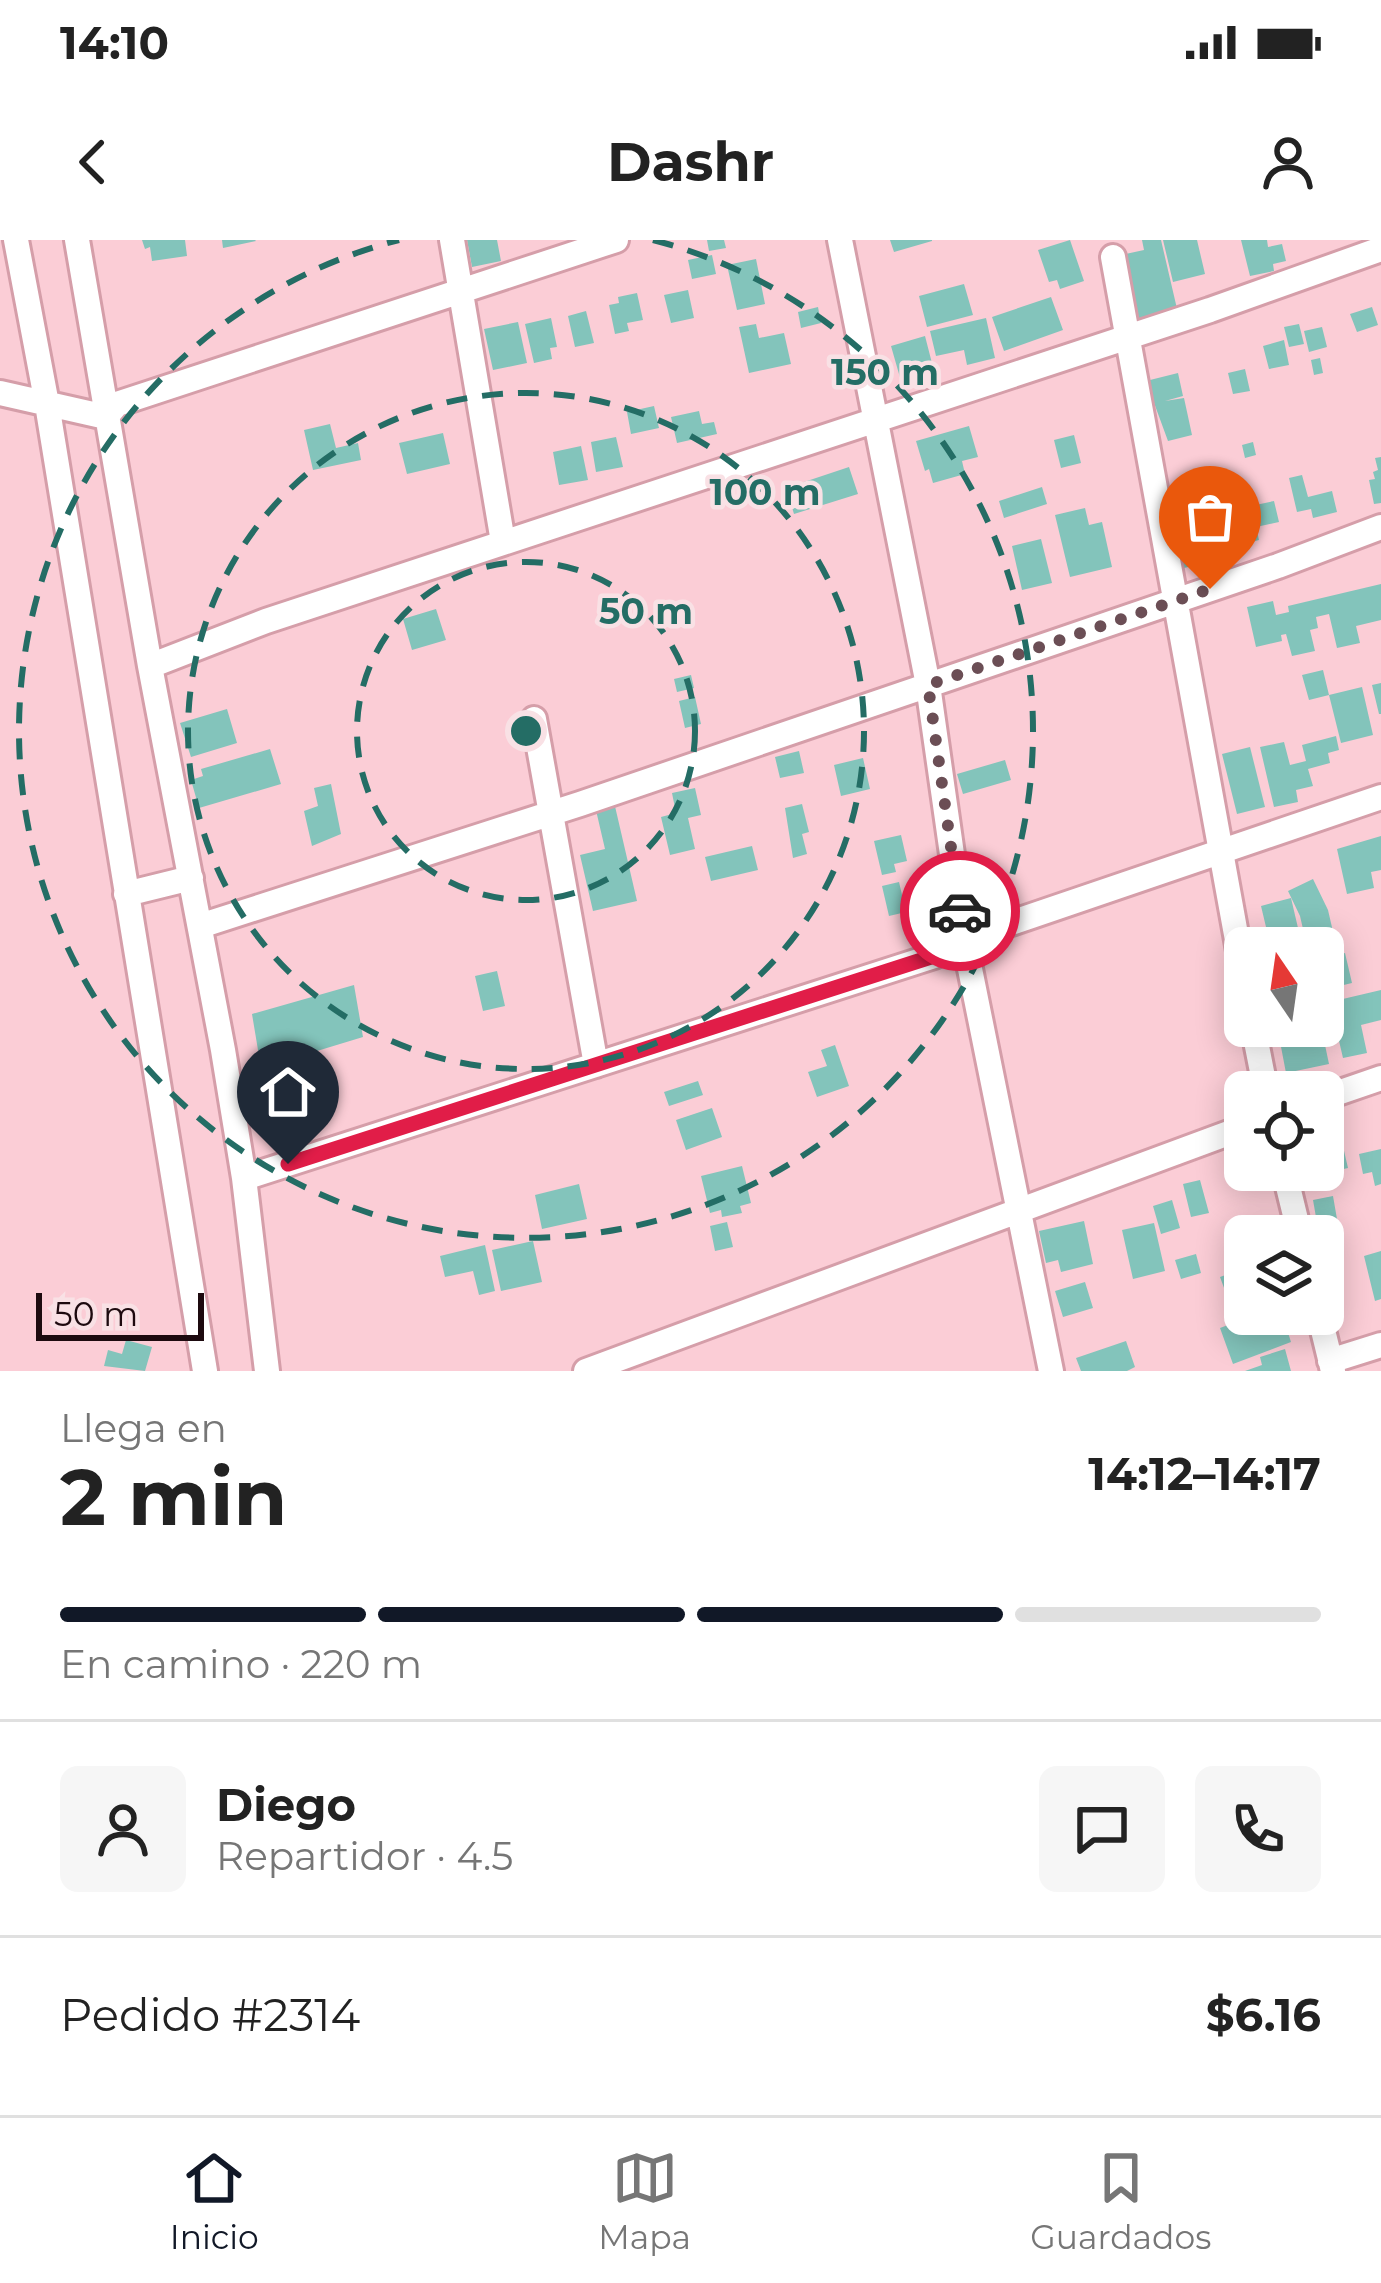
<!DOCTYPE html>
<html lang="es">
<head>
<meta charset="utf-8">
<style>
  body { margin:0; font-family:Montserrat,sans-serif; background:#f6f6f6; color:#222; height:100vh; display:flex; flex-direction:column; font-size:45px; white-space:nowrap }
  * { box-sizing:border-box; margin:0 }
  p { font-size:39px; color:#767676 }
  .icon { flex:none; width:66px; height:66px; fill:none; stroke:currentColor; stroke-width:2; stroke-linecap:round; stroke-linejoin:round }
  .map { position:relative; height:1131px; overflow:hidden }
  .sheet { display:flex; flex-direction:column; background:#fff; flex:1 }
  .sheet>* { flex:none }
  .needle { width:78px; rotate:347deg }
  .tools { position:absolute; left:1224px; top:687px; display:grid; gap:24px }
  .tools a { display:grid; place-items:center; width:120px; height:120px; border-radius:18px; background:#fff; box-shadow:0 6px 30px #0003; font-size:60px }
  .scale { position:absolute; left:36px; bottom:30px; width:168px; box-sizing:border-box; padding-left:12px; border:6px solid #1d0a0f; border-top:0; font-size:33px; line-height:42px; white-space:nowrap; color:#1d0a0f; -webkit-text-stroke:9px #f9e1e5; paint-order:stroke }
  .pin { position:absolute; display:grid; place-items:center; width:102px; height:102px; color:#fff; margin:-123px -51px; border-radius:50% 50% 50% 0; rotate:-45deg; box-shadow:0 0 12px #0007 }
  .pin .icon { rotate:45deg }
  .courier { position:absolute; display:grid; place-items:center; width:120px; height:120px; margin:-60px; border:9px solid #e11d48; border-radius:50%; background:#fff; color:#222; box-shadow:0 3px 15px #0007 }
  .summary em { font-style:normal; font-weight:700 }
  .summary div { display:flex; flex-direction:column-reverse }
  .summary { display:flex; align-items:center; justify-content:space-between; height:204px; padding:0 60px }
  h1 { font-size:78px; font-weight:700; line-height:90px }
  .bar { display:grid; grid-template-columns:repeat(4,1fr); gap:18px 12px; align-content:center; height:144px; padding:0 60px }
  .bar i { height:15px; border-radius:9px; background:#e0e0e0 }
  .bar .active { background:#111827 }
  .bar p { grid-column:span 4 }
  .line { display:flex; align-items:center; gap:30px; padding:0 60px; border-top:3px solid #e0e0e0 }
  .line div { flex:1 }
  .round { display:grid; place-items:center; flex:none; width:126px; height:126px; border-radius:18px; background:#f6f6f6 }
  .status { display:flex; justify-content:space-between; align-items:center; height:84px; padding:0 60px; background:#fff; direction:ltr }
  .status svg { height:33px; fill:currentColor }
  header { display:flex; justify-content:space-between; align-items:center; height:156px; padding:0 60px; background:#fff; font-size:54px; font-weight:700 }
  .tabs { display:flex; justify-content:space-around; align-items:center; height:168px; border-top:3px solid #e0e0e0; background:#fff; font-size:33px; color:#767676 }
  .tabs a { display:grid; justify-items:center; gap:6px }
  .tabs .active { color:#111827 }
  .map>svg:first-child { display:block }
  .building { fill:#83c4bb }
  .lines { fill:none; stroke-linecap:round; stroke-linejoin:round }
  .minor-casing { stroke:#d59ea9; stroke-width:30 }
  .minor { stroke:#fff; stroke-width:24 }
  .done { stroke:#6b4e55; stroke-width:12; stroke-dasharray:0 21.6 }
  .route { stroke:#e11d48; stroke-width:15 }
  .ring { fill:none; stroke:#246d65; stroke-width:6; stroke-dasharray:21 15 }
  .centre { fill:#246d65; stroke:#f9e1e5; stroke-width:6 }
  .ring-label { font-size:36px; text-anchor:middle; font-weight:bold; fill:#246d65; stroke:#f9e1e5; stroke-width:9; stroke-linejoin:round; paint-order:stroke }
</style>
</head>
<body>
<div class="status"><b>14:10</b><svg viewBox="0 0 49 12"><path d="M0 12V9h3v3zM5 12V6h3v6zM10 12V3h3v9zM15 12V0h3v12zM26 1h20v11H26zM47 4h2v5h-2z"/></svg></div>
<header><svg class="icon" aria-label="back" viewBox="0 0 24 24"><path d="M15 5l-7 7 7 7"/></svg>Dashr<svg class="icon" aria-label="person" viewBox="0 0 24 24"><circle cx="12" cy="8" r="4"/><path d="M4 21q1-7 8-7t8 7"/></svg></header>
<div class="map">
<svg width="1381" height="1131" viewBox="0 0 1381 1131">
  <rect width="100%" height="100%" fill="#fbcdd6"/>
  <path class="building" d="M142,0h43l2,16 -35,5 -2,-14 -5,2z
    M222,0h33l1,1 -33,7z
    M467,0h30l4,21 -29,6z
    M707,0h17l2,8 -17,3z
    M890,0h42v1l-38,11z
    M1070,0l14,41 -24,8 -3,-9 -8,2 -11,-32z
    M1142,0h19l17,73 -41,9 -16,-67 23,-5z
    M1163,0h34l8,34 -32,8z
    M1241,0h26l1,7 14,-3 4,17 -13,3 1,7 -24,5z
    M712,15l4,19 -24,5 -4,-19z
    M756,19l9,45 -28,6 -10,-45z
    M964,44l9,31 -46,12 -8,-31z
    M688,50l6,28 -23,5 -7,-28z
    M637,53l6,27 -16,3 2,8 -14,3 -6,-29 10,-2 -1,-6z
    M1051,57l12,33 -59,21 -12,-34z
    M818,67l3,16 -20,5 -3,-16z
    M1372,67l6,18 -21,7 -7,-18z
    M586,71l8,32 -19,4 -7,-31z
    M551,78l6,29 -7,1 2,11 -18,4 -9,-39z
    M986,78l9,40 -28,7 -3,-15 -28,6 -6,-25z
    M518,82l9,41 -34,7 -9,-41z
    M756,84l3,14 25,-5 7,31 -42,9 -10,-46z
    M1299,84l5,20 -15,3 -5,-20z
    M1322,87l5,20 -18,5 -5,-21z
    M925,96l9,35 -33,10 -10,-35z
    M1284,100l5,25 -20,4 -6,-23z
    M1320,118l3,15 -9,2 -3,-15z
    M1245,129l5,22 -17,3 -5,-21z
    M1178,133l5,23 -18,5 19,-3 8,37 -24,6 -22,-60z
    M654,166l5,22 -28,6 -4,-22z
    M699,171l3,13 12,-2 3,12 -40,9 -6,-26z
    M330,184l6,24 22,-5 3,17 -48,10 -9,-40z
    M969,186l9,31 -16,4 3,13 -32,9 -4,-14 -4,2 -9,-30z
    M443,193l7,31 -43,10 -8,-31z
    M1074,195l7,28 -20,5 -7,-28z
    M616,197l7,30 -27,5 -5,-30z
    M1253,202l3,13 -11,3 -3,-13z
    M581,206l7,34 -29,5 -6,-33z
    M1381,217v46l-7,1 -5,-24 6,-1 -2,-7 5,-2 -3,-12z
    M849,227l9,27 -64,20 -8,-26z
    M1302,235l6,22 24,-6 5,21 -24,6 -2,-9 -14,3 -8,-34z
    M1042,247l5,17 -43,14 -5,-17z
    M1250,260l1,6 23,-5 5,21 -23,5 3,13 -15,4 -10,-40z
    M1085,268l4,17 13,-3 10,45 -42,10 -15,-62z
    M1203,273l11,48 -30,7 -12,-48z
    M1041,299l11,44 -30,7 -10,-44z
    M1381,344v36l-25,6 4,17 -23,5 -8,-34 -13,3 2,11 -8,2 5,21 -23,5 -6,-22 -5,1 1,6 -26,6 -9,-40 26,-6 3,14 13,-3 -1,-6z
    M436,369l10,31 -34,10 -9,-31z
    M1323,430l6,25 33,-8 11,48 -32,8 -12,-48 -20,5 -7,-25z
    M691,435l3,13 -17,4 -3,-13z
    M1381,443v31h-2l-7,-29z
    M695,457l6,27 -16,4 -6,-27z
    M227,469l10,34 -46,14 -11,-34z
    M1336,496l3,14 -11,3 2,10 -22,6 5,17 -17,4 2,12 -24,5 -14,-60 24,-5 6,23 16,-4 -4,-16z
    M1250,507l15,60 -28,7 -15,-60z
    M270,509l11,35 -82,24 -8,-28 12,-4 -2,-7z
    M799,511l5,22 -24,5 -5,-21z
    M863,518l7,31 -29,7 -7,-31z
    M1005,520l6,20 -48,14 -6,-20z
    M331,544l10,50 -29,12 -8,-35 14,-5 -4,-18z
    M695,548l6,27 -13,3 7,31 -25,6 -9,-38 15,-4 -4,-20z
    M614,562l23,99 -44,10 -13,-56 25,-6 -10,-43z
    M802,564l7,28 -7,2 5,20 -14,4 -8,-50z
    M901,595l6,26 -13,3 2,8 -14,3 -8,-34z
    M1381,596v34l-10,2 3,16 -27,6 -10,-45z
    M752,606l6,24 -47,11 -6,-24z
    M1313,639l15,31 6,26 -28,6 -6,-26 -12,-25z
    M899,642l7,30 -17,4 -7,-30z
    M1291,658l11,47 -31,3 -10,-42z
    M1345,713l7,30 -29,7v-32z
    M497,731l8,35 -22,5 -8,-35z
    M354,745l9,52 -102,31 -9,-54z
    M1381,750v30l-20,5 6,28 -24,5 -13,-56z
    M1284,786h37l8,38 -43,9 -8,-42 7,-1z
    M835,805l14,41 -32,11 -9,-25 19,-6 -6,-16z
    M698,841l5,14 -34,11 -5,-14z
    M712,868l10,29 -36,13 -10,-30z
    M1342,902l6,26 -40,9 -1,-7h16v-24z
    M1381,909v35l-6,2 -3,-14 -9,2 -4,-20z
    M742,926l9,37 -11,3 2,7 -20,4 -1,-7 -11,3 -9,-37z
    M1200,940l9,33 -18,4 -8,-33z
    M579,944l8,35 -45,10 -7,-34z
    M1333,956l4,23 -20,4 -4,-23z
    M1172,960l8,28 -19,6 -8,-28z
    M1084,981l9,43 -32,8 -3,-12 -12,3 -7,-32z
    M727,982l6,25 -18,4 -5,-25z
    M1154,983l11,48 -32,8 -11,-49z
    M533,1001l9,41 -41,9 -9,-41z
    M485,1005l10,46 -16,4 -6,-24 -28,6 -5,-21z
    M1381,1011v48l-6,2 -11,-45z
    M1196,1014l5,19 -20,6 -6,-19z
    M1245,1028v43l-11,4 -14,-38z
    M1085,1042l8,26 -30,9 -8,-26z
    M1282,1074l9,28 -58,22 -13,-36 32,-12 2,7z
    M126,1100l26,7 -7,24 -41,-5 4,-16 14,4z
    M1126,1101l9,26 -8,4h-46l-5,-13z
    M1285,1109l6,22h-46l17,-6 -2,-8z"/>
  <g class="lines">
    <g class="minor-casing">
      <path id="minor" d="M16,0l31,164 158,967
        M77,0l73,426 73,384 21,128 23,193
        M452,0l51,302
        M1113,17l132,727
        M0,153l106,24 11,-13 499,-164
        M150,426l116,-45 944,-311 171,-61
        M534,479l62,346
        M126,654l65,-16
        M200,686l380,-122 698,-238 103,-39
        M1253,786l13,66
        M1323,858l58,-20
        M1284,930l16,66
        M244,938l690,-222 30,-17 -36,-254 -88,-445
        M1319,1074l14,57
        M1330,1121l51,-16
        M586,1131l659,-244
        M1051,1131l-87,-432 417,-142"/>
    </g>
    <use href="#minor" class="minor"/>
  </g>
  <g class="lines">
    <path class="done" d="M960,671l-32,-226 282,-96"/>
    <path class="route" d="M288,924l646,-208 30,-17 -4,-28"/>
  </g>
  <g class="ring">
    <circle cx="526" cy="491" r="169"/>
    <circle cx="526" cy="491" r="338"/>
    <path d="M653 0A507 507 0 1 1 399 0"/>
  </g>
  <circle cx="526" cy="491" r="18" class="centre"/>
  <g class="ring-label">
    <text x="885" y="145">150 m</text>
    <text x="765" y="265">100 m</text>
    <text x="646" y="384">50 m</text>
  </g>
</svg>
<div class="tools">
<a><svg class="needle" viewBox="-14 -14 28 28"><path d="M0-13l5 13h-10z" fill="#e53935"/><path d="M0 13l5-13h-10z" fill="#767676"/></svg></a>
<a><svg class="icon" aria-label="locate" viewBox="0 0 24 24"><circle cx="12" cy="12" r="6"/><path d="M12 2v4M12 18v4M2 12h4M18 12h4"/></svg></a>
<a><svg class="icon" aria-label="layers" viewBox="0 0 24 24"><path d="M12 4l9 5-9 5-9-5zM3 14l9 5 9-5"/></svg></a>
</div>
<div class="scale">50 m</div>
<div class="pin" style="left:1210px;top:349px;background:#ea580c"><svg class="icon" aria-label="bag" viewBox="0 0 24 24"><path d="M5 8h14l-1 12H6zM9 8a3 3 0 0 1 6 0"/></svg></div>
<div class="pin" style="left:288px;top:924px;background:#1f2937"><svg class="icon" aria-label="home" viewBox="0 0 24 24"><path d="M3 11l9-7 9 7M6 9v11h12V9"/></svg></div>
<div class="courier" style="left:960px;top:671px"><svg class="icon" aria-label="car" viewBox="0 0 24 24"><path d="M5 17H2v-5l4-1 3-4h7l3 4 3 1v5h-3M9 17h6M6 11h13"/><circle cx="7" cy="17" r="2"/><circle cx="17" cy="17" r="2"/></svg></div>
</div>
<section class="sheet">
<div class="summary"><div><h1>2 min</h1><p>Llega en</p></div><em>14:12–14:17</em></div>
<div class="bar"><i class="active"></i><i class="active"></i><i class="active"></i><i></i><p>En camino · 220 m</p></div>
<div class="line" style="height:216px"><a class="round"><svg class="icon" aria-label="person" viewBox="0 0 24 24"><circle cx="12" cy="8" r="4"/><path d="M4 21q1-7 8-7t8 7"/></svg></a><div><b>Diego</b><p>Repartidor · 4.5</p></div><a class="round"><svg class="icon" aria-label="chat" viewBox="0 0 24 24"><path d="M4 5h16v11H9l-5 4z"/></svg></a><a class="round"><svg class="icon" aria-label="phone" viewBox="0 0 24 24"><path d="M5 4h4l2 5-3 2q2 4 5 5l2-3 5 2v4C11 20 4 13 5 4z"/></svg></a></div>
<div class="line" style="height:156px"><div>Pedido #2314</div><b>$6.16</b></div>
</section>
<nav class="tabs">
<a class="active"><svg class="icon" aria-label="home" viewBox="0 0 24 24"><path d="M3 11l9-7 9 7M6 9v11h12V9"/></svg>Inicio</a>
<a><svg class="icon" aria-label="map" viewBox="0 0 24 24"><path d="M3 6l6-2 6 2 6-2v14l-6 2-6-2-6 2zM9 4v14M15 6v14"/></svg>Mapa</a>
<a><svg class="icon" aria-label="saved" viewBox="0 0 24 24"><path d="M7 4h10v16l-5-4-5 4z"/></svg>Guardados</a>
</nav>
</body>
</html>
